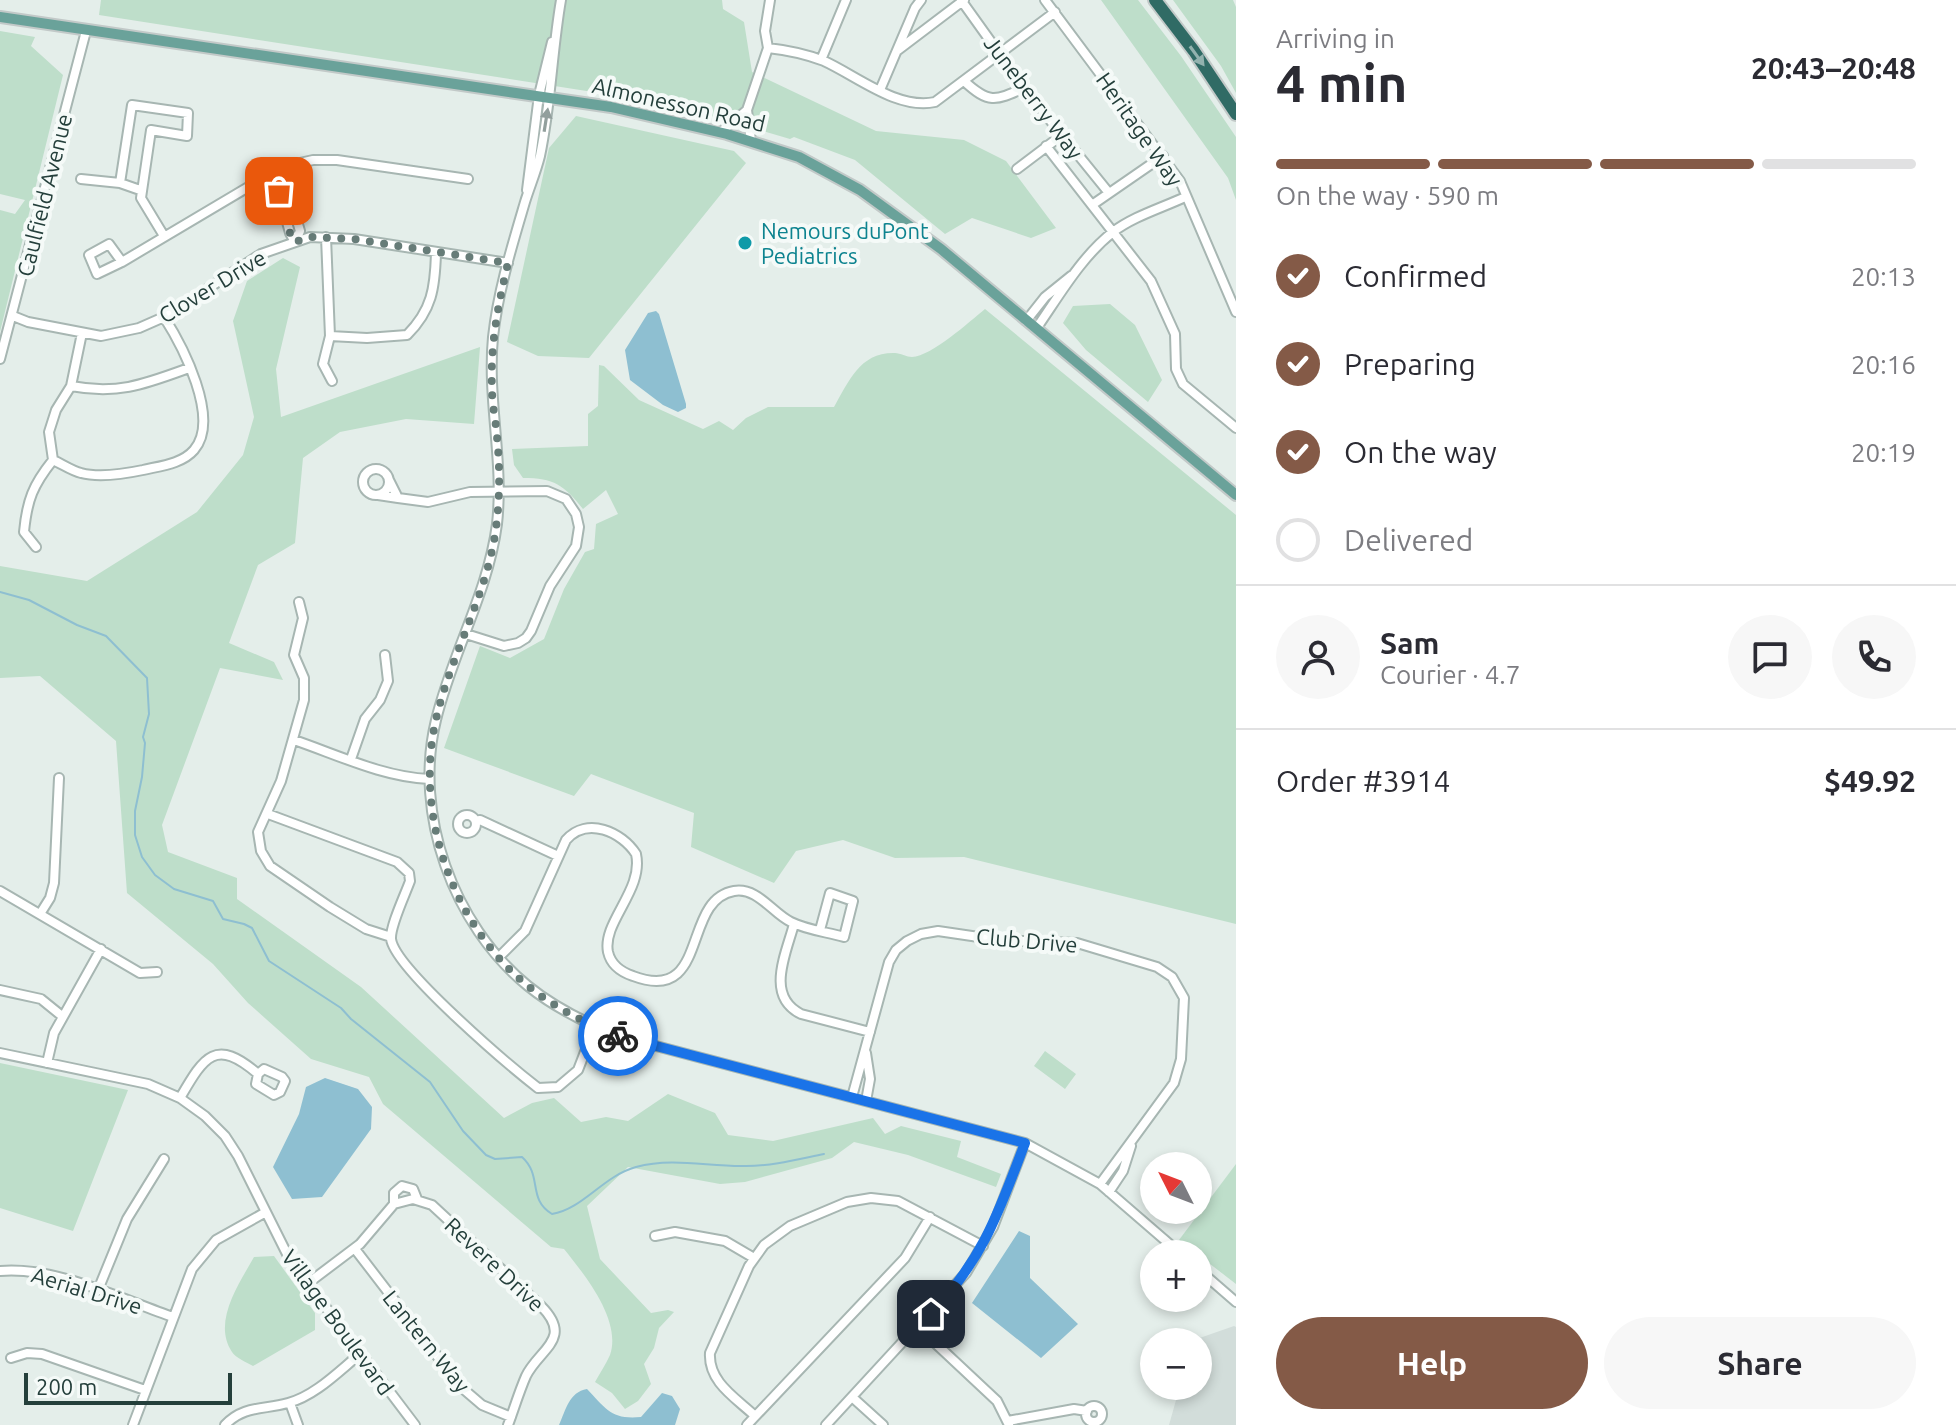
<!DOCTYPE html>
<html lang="en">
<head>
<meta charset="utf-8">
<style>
  body { margin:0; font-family:Ubuntu,sans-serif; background:#f7f7f7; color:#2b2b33; height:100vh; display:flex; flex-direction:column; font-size:30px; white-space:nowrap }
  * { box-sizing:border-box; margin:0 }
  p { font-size:26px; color:#7c7c81 }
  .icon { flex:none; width:44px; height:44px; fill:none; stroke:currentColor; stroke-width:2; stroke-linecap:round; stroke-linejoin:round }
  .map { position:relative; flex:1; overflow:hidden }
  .side { display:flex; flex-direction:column; background:#fff; width:720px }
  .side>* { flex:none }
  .needle { width:52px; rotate:312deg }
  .tools { position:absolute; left:1140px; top:1152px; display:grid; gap:16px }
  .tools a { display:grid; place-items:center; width:72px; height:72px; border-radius:50%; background:#fff; box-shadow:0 4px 12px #0003; font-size:40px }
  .scale { position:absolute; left:24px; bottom:20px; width:208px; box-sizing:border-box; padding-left:8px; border:4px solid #243f3b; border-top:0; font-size:22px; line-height:28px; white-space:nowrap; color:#243f3b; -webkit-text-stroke:6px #f5faf8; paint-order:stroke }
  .pin { position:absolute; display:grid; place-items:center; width:68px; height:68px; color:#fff; margin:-34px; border-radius:16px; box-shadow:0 4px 12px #0006 }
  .courier { position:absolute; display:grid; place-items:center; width:80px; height:80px; margin:-40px; border:6px solid #1a73e8; border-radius:50%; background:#fff; color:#222; box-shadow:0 2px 10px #0007 }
  .overview em { font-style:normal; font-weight:700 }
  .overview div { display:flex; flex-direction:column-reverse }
  .overview { display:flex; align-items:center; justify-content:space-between; height:136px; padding:0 40px }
  h1 { font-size:52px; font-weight:700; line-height:60px }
  .bar { display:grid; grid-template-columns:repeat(4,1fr); gap:12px 8px; align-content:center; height:96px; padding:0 40px }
  .bar i { height:10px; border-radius:6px; background:#e1e1e2 }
  .bar .active { background:#845a47 }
  .bar p { grid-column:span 4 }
  .line { display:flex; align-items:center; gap:20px; padding:0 40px; border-top:2px solid #e1e1e2 }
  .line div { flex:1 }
  .round { display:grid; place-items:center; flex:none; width:84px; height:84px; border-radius:42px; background:#f7f7f7 }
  ol { padding:0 40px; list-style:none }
  li { display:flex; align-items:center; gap:24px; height:88px }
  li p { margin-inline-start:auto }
  li .icon { padding:8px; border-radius:50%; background:#845a47; color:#fff; stroke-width:4 }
  li:last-child { color:#7c7c81 }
  li i { width:44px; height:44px; border:4px solid #e1e1e2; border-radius:50% }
  .cta { display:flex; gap:16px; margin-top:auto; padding:16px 40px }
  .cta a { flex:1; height:92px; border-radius:48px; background:#845a47; color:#fff; font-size:32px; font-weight:700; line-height:92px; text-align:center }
  .cta a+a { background:#f7f7f7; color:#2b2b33 }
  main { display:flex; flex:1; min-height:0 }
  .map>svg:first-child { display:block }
  .built { fill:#d2ddda }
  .green { fill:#bedeca }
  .water { fill:#8ebfd1 }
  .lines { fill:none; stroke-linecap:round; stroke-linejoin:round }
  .stream { stroke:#8ebfd1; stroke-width:2 }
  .minor-casing { stroke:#a7b6b2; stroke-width:12 }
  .major-casing { stroke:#c2c9c8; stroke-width:14 }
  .highway-casing { stroke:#c2c9c8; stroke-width:16 }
  .minor { stroke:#fff; stroke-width:8 }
  .major { stroke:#6aa29a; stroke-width:10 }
  .highway { stroke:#306b65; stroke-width:12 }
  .oneway { fill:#92b2ae }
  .oneway2 { fill:#929f9d }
  .done { stroke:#677c78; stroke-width:8; stroke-dasharray:0 14.4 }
  .route { stroke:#1a73e8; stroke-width:10 }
  .culture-dot { fill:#0f9aa8; stroke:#f5faf8; stroke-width:3 }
  .labels { text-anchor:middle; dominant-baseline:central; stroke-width:8; stroke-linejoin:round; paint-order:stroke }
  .street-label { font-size:22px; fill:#243f3b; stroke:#f5faf8 }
  .culture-label { font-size:22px; fill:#0d838f; stroke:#f5faf8; text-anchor:start }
</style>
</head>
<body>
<main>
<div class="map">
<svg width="1236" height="1425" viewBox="0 0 1236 1425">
  <rect width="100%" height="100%" fill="#e4eeea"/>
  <path class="built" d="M1234,1326l2,1v98h-67l11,-39h18v-44l-7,-1z"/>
  <path class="green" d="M101,0h621l1,9 21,13 8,50 124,59 88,9 42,21 50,67 -25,10 -59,-20 -27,16 -90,-74 -61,-23 -4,2 -120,-35 -571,-89z
    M1101,0h37l43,56 55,81v63l-8,-22z
    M1173,0h60l3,7v86l-15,-27z
    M0,31l35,6 -4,9 32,29 -63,257v-122l15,4 10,-14 -25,-6z
    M576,116l158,35 12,12 -157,195 -51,-2 -31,-14 42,-194z
    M283,258l17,9 -24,102 5,48 199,-70 -6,77 -68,-5 -66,13 -37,26 -8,85 -37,22 -29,78 45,19 9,18 -63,-12 -58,157 6,27 69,26v21l124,88 143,131 28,-15 22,-5 27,24 25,-5 22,4 40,-27 47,19 13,22 45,6 100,-23 12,16 16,-8 60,15 -4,16 44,17 -5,13 -88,-32 -54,-13 -22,16 -87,24 -25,2 -92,-17 -41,39 13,53 51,54 17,-3 6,2 -15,16 -5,20 -10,16 7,20 -13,17 -13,8 -13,-16 -17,-11c5,-9 11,-18 15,-27 12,-35 -26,-81 -46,-106l-13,-2 -168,-143 -14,-27 -58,-18 -63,-56 -35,-39 -86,-71 -11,-152 -76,-65 -40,2v-112l87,15 110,-69 46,-57 11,-38 -21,-96 14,-40z
    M1110,304l25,21 27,55 -14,22 -62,-52 -23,-27 10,-17z
    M985,309l251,206v409l-272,-67 -69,1 -52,-18 -47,11 -22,32 -83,-36 3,-34 -103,-39 -17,22 -130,-48 36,-102 30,12 34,-19 20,-50 21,-37 9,-3 2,-25 22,-10 -12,-24 -23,19c-19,-24 -29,-31 -60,-31l-9,-13 -2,-16 76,-3v-32l10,-8 1,-41 5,1 35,34 64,29 16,-8 14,9 13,-12 22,-11h66c15,-26 26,-55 61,-54 5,0 12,4 17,4 20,-1 57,-35 73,-48z
    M1045,1051l31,23 -11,15 -31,-23z
    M0,1063l128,27 -55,141 -73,-23z
    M1236,1164v120l-57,-44z
    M274,1256l41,57v17l-62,36c-7,-4 -17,-8 -21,-14 -20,-30 7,-68 22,-95z"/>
  <path class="water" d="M656,311l3,3 27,90v4l-8,4 -15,-7 -33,-25 -5,-30 23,-37z
    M325,1078l33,11 14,18 -1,22 -49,68 -30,2 -19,-32 26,-53 7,-27z
    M1019,1231l11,5v42l48,46 -37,34 -69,-55z
    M587,1389c19,20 25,31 54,28l21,-24 10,3 8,13 -5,16h-116c7,-15 10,-33 28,-36z"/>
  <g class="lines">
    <path class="stream" d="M0,592l29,8 48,25 29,11 41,42 2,36 -6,23 2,6 -3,34 -7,34v24l7,22 13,18 19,14 39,12 10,18 21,5 8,4 17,33 72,47 10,11 79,63 33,49 23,24 9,4 27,-2c21,19 5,42 30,57 31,-5 51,-38 84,-47 38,-10 72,0 110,-1 26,0 53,-7 78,-12"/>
    <g class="minor-casing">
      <path id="minor" d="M561,0c-9,52 -10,104 -21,156 -4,16 -10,30 -15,46 -13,44 -27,89 -32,135 -6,62 11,124 4,187 -9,69 -45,129 -61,196 -23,94 17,205 92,266 27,22 58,37 90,50l407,107 75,41 81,70
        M961,0l63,88 85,105
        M1045,0l135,181 56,131
        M768,48c18,2 38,6 56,13 33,15 73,49 111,41l120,-90
        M898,50l66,-50
        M821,60l25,-60
        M964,81c25,23 31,20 60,7
        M880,90l35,-82 6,-8
        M721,132l26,-22
        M751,141l-4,-31 21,-62 -3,-17 5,-31
        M1046,146l105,135 24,53 1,35 7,15 53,44
        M276,169l7,5 17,57 -5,11
        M276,169l-2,6 16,58 5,9
        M1017,169l45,-34
        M81,179l39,4 20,7
        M120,183l12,-78 56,8 -1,23 -36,-6 -10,68 23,38
        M527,190l12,-95 13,-53
        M1092,205l71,-49
        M326,237l4,99 -7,28 9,17
        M122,262l-13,-18 -20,11 8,19 25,-12 160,-95 31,-7h24l131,19
        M13,316l15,6 73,14 38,-8 25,-11 97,-63 49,-17 44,2 154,24
        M1026,321l19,-24 26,-21
        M1036,329c23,-33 45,-72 77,-97 21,-16 49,-24 72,-35
        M82,333l-11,53 -15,24 -7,22 4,28c9,4 19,11 28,13 19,5 43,1 62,-3 17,-4 39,-6 51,-20 27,-31 -12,-105 -30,-133
        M330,336l37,2 40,-3c25,-25 28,-47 29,-82
        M0,359l86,-328
        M71,386c47,9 74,-2 118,-18
        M363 482a13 13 0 1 1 26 0a13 13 0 1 1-26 0Z
        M378,495l20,3 -9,-18
        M398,498l30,4 42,-10 77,-1 19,8 10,15 3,13 -3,19 -26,40 -19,45 -5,7 -8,5 -14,3 -38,-12
        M36,547l-12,-15c3,-32 9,-47 29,-72
        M299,602l4,16 -9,37 10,23v22l-23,81 -23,51 3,19 9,15 60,41 36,22 25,8
        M294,740c44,15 89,37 135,39
        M351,759l14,-40 15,-19 8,-19 -3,-26
        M268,814l129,48 12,11 1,8c-5,14 -20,45 -19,58 4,30 120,128 147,149l20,-1 20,-17 17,-44
        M458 824a9 9 0 1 1 18 0a9 9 0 1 1-18 0Z
        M476,821l4,-1 78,36
        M0,891l140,82 17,-1
        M40,914l10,-16 4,-15 5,-105
        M794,924c-8,30 -29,72 7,90l69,18
        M499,957l26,-26 41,-91c21,-24 56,-8 70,14 8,36 -34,68 -28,98 3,13 13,20 25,24 77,29 48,-76 101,-85 24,-4 38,22 57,31 16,8 36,10 53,15l9,-36 -23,-8 -10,37
        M0,990l41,9 21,17
        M0,1053l148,31 32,14 25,18 20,20 13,20 52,104 125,165
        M866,1053l4,26 -4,22
        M47,1063l7,-30 47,-84
        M852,1097l37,-135 7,-12 11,-9 14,-7 17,-3 61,9 78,3 80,24 15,10 12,21 -3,61 -7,24 -74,101
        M180,1098c24,-41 35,-61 78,-24l6,-5 18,8 3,4 -5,11 -6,3 -18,-11 2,-10
        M1109,1192l14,-21 8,-25
        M394,1204v-11l8,-7 11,3 4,10
        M655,1236l20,-4 50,9 29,17
        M355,1249l106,138 21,18 29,12
        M1198,1269l38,33
        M0,1271c55,-5 121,28 173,46
        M307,1284l53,-40 34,-40 19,-5 19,6 109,101c33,33 -2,43 -15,70 -7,16 -12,33 -18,49
        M98,1290l29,-71 37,-60
        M918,1327l79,74 12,24
        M11,1358l16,-5 15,1 103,36
        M852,1397l31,28
        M290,1403l8,22
        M1086 1414a8 8 0 1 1 16 0a8 8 0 1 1-16 0Z
        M755,1416c-19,-18 -47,-34 -45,-63l39,-87 15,-21 26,-19 57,-24 24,-4 27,3 85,45
        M1008,1421l66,-12 13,2
        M133,1425l59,-156 24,-29 50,-28
        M225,1425c19,-20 39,-15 63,-22 27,-7 51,-32 72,-49
        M747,1425l158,-167 25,-41
        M826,1425l140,-152 27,-46 32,-84"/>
    </g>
    <g class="major-casing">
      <path id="major" d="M0,17l611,90 116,27 72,23 61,33 81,59 295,246"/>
    </g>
    <g class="highway-casing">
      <path id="highway" d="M1155,0l39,51 42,63"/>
    </g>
    <use href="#minor" class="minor"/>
    <use href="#major" class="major"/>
    <use href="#highway" class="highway"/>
  </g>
  <defs><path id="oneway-solid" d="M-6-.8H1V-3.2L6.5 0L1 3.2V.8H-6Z" transform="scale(2)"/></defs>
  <use class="oneway" href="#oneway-solid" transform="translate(1197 56) rotate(54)"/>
  <use class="oneway2" href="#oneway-solid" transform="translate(546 120) rotate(-81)"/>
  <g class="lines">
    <path class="done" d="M279,191l11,42 5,9 15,-5 44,2 154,24c-10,42 -18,83 -16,126 0,16 4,32 5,48 3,30 3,61 -1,91 -9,69 -47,129 -61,196 -20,94 19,202 93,262 27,22 58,37 90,50"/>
    <path class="route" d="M618,1036l407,107c-27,71 -41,114 -94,171"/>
  </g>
  <circle class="culture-dot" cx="745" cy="243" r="8"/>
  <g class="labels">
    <g class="street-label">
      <text transform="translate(1034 97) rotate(53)">Juneberry Way</text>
      <text transform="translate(679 104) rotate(13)">Almonesson Road</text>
      <text transform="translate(1140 129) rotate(55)">Heritage Way</text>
      <text transform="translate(44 195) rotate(-76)">Caulfield Avenue</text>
      <text transform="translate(212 286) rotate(-31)">Clover Drive</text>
      <text transform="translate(1027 940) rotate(5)">Club Drive</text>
      <text transform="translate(495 1264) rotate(43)">Revere Drive</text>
      <text transform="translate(87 1290) rotate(17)">Aerial Drive</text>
      <text transform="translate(338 1322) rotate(54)">Village Boulevard</text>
      <text transform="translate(427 1341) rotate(51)">Lantern Way</text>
    </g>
    <g class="culture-label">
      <text x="761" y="230">Nemours duPont<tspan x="761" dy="25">Pediatrics</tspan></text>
    </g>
  </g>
</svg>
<div class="tools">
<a><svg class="needle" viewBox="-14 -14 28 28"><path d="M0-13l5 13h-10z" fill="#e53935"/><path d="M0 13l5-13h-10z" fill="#7c7c81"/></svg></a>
<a>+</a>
<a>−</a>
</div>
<div class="scale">200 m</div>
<div class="pin" style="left:279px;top:191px;background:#ea580c"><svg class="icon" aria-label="bag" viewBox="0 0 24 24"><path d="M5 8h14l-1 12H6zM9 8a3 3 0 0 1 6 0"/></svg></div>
<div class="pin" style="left:931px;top:1314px;background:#1f2937"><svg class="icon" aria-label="home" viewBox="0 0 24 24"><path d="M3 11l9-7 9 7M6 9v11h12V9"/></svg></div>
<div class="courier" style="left:618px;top:1036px"><svg class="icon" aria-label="bike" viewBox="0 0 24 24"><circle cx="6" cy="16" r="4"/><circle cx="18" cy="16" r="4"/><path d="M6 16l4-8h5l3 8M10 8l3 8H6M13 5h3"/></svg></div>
</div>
<section class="side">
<div class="overview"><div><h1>4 min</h1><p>Arriving in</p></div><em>20:43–20:48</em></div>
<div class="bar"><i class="active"></i><i class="active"></i><i class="active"></i><i></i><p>On the way · 590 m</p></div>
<ol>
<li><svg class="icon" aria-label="check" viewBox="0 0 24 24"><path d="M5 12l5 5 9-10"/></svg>Confirmed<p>20:13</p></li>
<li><svg class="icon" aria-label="check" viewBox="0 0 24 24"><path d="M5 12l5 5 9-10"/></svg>Preparing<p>20:16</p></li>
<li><svg class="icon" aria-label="check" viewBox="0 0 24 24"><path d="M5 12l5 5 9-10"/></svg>On the way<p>20:19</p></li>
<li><i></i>Delivered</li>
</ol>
<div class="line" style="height:144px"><a class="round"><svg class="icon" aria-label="person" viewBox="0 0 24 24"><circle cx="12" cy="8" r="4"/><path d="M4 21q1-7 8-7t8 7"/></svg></a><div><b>Sam</b><p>Courier · 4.7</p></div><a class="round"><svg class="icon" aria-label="chat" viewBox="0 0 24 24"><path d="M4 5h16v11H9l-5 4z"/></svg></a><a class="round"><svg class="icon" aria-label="phone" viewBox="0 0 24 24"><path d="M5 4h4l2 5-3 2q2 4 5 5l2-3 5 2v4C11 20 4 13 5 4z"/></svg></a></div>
<div class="line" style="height:104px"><div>Order #3914</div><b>$49.92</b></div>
<div class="cta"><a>Help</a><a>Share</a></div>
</section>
</main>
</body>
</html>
